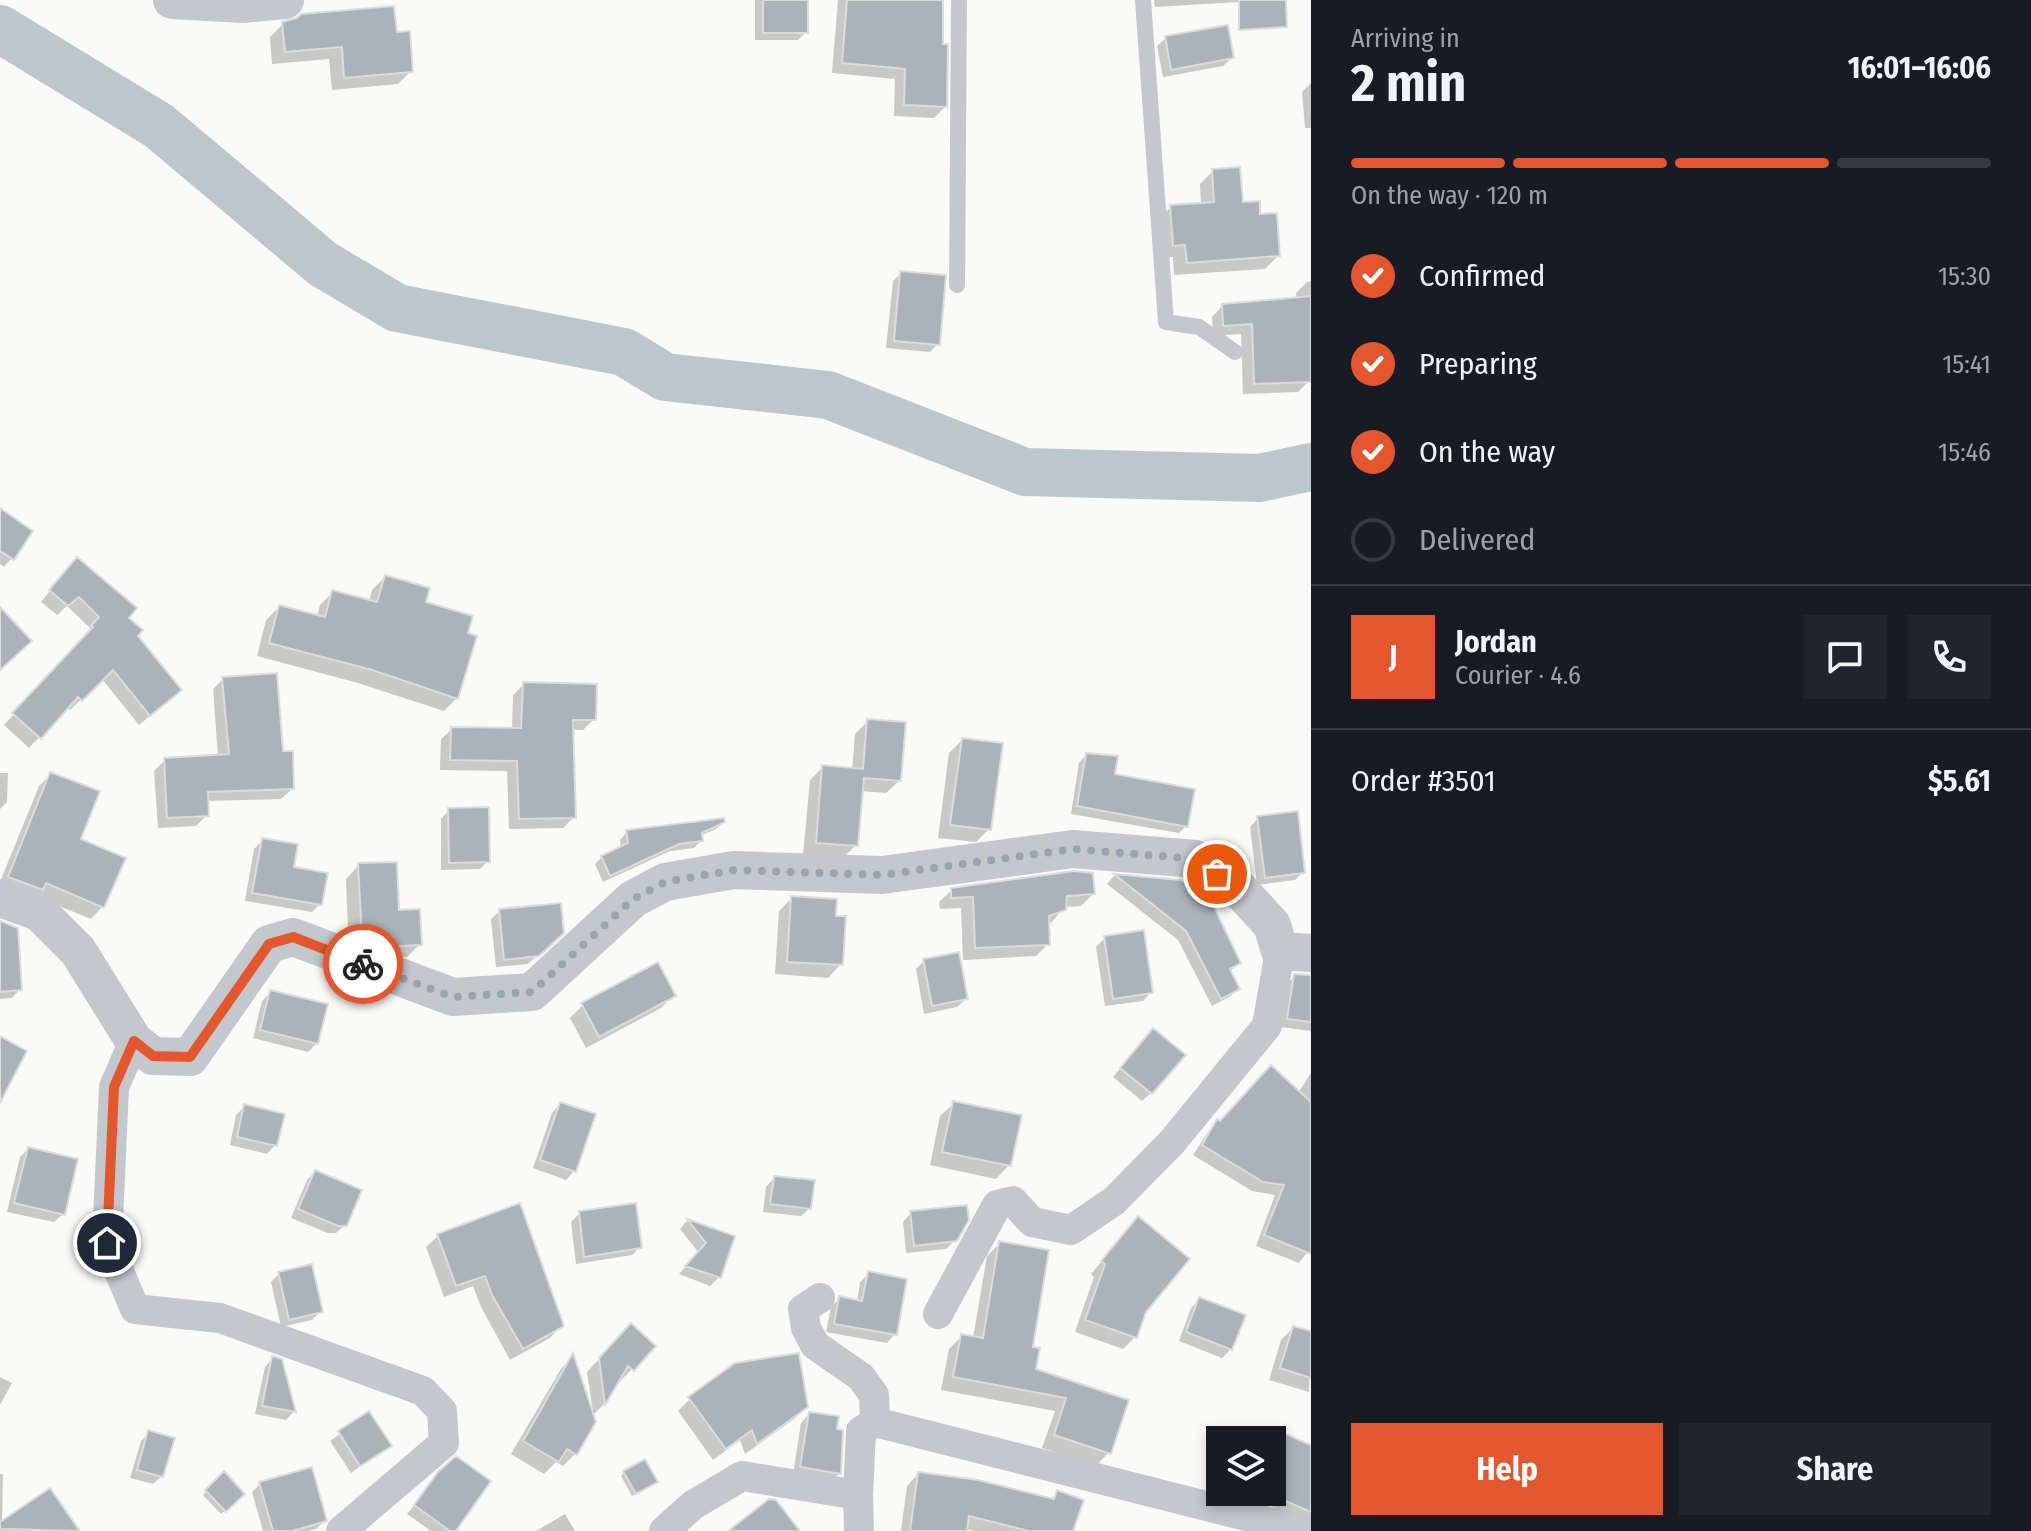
<!DOCTYPE html>
<html lang="en">
<head>
<meta charset="utf-8">
<style>
  body { margin:0; font-family:"Fira Sans Condensed",sans-serif; background:#20242c; color:#f1f3f6; height:100vh; display:flex; flex-direction:column; font-size:30px; white-space:nowrap }
  * { box-sizing:border-box; margin:0 }
  p { font-size:26px; color:#9ea1a6 }
  .icon { flex:none; width:44px; height:44px; fill:none; stroke:currentColor; stroke-width:2; stroke-linecap:round; stroke-linejoin:round }
  .map { position:relative; flex:1; overflow:hidden }
  .panel { display:flex; flex-direction:column; background:#171b24; width:720px }
  .panel>* { flex:none }
  .controls { position:absolute; left:1206px; top:1426px; display:grid; gap:16px }
  .controls a { display:grid; place-items:center; width:80px; height:80px; border-radius:0px; background:#171b24; box-shadow:0 4px 12px #0003; font-size:40px }
  .pin { position:absolute; display:grid; place-items:center; width:68px; height:68px; color:#fff; margin:-34px; border:4px solid #fff; border-radius:50%; box-shadow:0 2px 8px #0007 }
  .courier { position:absolute; display:grid; place-items:center; width:80px; height:80px; margin:-40px; border:6px solid #e4572e; border-radius:50%; background:#fff; color:#222; box-shadow:0 2px 10px #0007 }
  .head em { font-style:normal; font-weight:700 }
  .head div { display:flex; flex-direction:column-reverse }
  .head { display:flex; align-items:center; justify-content:space-between; height:136px; padding:0 40px }
  h1 { font-size:52px; font-weight:700; line-height:60px }
  .bar { display:grid; grid-template-columns:repeat(4,1fr); gap:12px 8px; align-content:center; height:96px; padding:0 40px }
  .bar i { height:10px; border-radius:6px; background:#363941 }
  .bar .on { background:#e4572e }
  .bar p { grid-column:span 4 }
  .line { display:flex; align-items:center; gap:20px; padding:0 40px; border-top:2px solid #363941 }
  .line div { flex:1 }
  .round { display:grid; place-items:center; flex:none; width:84px; height:84px; border-radius:0px; background:#20242c }
  ol { padding:0 40px; list-style:none }
  li { display:flex; align-items:center; gap:24px; height:88px }
  li p { margin-inline-start:auto }
  li .icon { padding:8px; border-radius:50%; background:#e4572e; color:#fff; stroke-width:4 }
  li:last-child { color:#9ea1a6 }
  li i { width:44px; height:44px; border:4px solid #363941; border-radius:50% }
  .primary-button { display:flex; gap:16px; margin-top:auto; padding:16px 40px }
  .primary-button a { flex:1; height:92px; border-radius:0px; background:#e4572e; color:#fff; font-size:32px; font-weight:700; line-height:92px; text-align:center }
  .primary-button a+a { background:#20242c; color:#f1f3f6 }
  main { display:flex; flex:1; min-height:0 }
  .map>svg:first-child { display:block }
  .shadow { fill:#0003 }
  .lines { fill:none; stroke-linecap:round; stroke-linejoin:round }
  .river { stroke:#bbc7cb; stroke-width:48 }
  .building { fill:#aab3b9; stroke:#dcdcda; stroke-width:2 }
  .service { stroke:#c3c8cc; stroke-width:16 }
  .minor { stroke:#c3c8cc; stroke-width:30 }
  .tertiary { stroke:#c3c8cc; stroke-width:38 }
  .done { stroke:#99a4ac; stroke-width:8; stroke-dasharray:0 14.4 }
  .route { stroke:#e4572e; stroke-width:10 }
</style>
</head>
<body>
<main>
<div class="map">
<svg width="1311" height="1531" viewBox="0 0 1311 1531">
  <rect width="100%" height="100%" fill="#fafaf8"/>
  <path class="shadow" d="M755,0h51v32l-8,8h-43z
    M838,0h103l4,107 -11,11 -40,-2 1,-37 -63,-6z
    M1154,0h120l-119,7z
    M283,24l112,10 16,37 -13,13 -66,6 -3,-31 -57,5 -2,-27z
    M1166,38l66,20 -9,8 -60,11 -6,-31z
    M1311,83v45h-6l-3,-36z
    M1213,171l28,33 17,12 20,40 -13,13 -91,6 -1,-18 -13,1 -3,-38 14,-13 30,-2 -1,-21z
    M901,273l37,71 -8,8 -44,-4 7,-67z
    M1311,281l-2,100 -11,11 -55,2 -2,-60 -28,2 -1,-19 11,-12 74,-5 -1,-7 11,-11z
    M0,511l12,47 -8,9 -4,-3z
    M67,570l59,48 43,82 -30,25 -37,-46 -32,31 -3,-3 -38,41 -25,-23 80,-86 -1,-2 7,-9 -23,-22 -10,9 -16,-13z
    M385,577l39,26 33,95 -13,13 -86,-28 -101,-27 9,-36 13,-13 38,10 3,-12 13,-13 36,10 3,-12z
    M223,679l58,74 11,36 -11,10 -75,2 1,14 -11,11 -38,2 -4,-57 11,-11 53,-3 -5,-68z
    M524,684l70,35 -11,11h-12l3,87 -11,11 -54,1 -2,-58 -67,-1 1,-31 11,-10 60,1 1,-35z
    M868,721l32,59 -14,13 -25,-2 -5,54 -13,13 -40,-3 7,-75 13,-13 29,3 3,-36z
    M962,740l27,89 -13,13 -38,-4 11,-85z
    M1086,755l27,21 73,50 -7,7 -108,-19 8,-51z
    M0,773h8l-1,29 -7,7z
    M51,774l51,133 -11,12 -91,-37 39,-96z
    M449,810l39,51 -8,8 -39,1v-51z
    M1258,818l45,54 -8,8 -38,5 -7,-58z
    M723,822l-7,7 -16,7 1,5 -7,7 -24,3 -67,31 -8,-18 7,-7 19,-9 -1,-8 7,-8z
    M263,840l57,64 -8,8 -67,-11 9,-52z
    M359,865l61,79 -13,13 -39,2 -19,-7 -3,-73z
    M1114,876l66,6 59,81 -10,9 9,16 -9,9 -17,9 -34,-66 -71,-56z
    M952,890l141,4 -12,12 -17,1 -12,15 -5,2 1,20 -12,12 -73,4 -2,-52 -21,1 -1,-7z
    M792,898l42,20 7,46 -13,14 -53,-4 4,-63z
    M500,911l53,30 -25,23 -32,3 -5,-48z
    M1105,938l46,54 -8,9 -38,5 -9,-59z
    M0,940l20,49 -8,9 -12,1z
    M924,961l42,38 -9,8 -33,7 -8,-45z
    M1295,976l16,1v54l-31,-4 6,-42z
    M271,992l46,51 -9,9 -55,-14 9,-37z
    M674,995l-13,13 -75,40 -16,-30 13,-13z
    M1145,1039l6,54 -9,8 -29,-24z
    M1311,1073v174l-12,16 -43,-17 19,-51 -23,-4 -59,-36 15,-23 10,-10 80,-29z
    M954,1103l55,62 -13,14 -66,-14 10,-49z
    M560,1104l14,67 -8,9 -33,-12 19,-55z
    M245,1106l30,39 -8,9 -37,-9 6,-30z
    M28,1149l35,65 -9,8 -47,-10 13,-55z
    M315,1172l30,53 -9,8h-8l-37,-15 16,-38z
    M774,1178l36,30 -9,8 -38,-4 3,-25z
    M580,1213l60,34 -8,8 -56,9 -5,-42z
    M911,1213l44,27 -9,9 -40,4 -3,-31z
    M687,1221l46,16 -14,40 -9,9 -31,-12 20,-21 -19,-24z
    M1127,1231l17,80 -9,26 -12,12 -48,-17 19,-55 -3,-3z
    M438,1236l123,90 -11,12 -40,22 -29,-53 -8,-21 -29,11 -18,-50z
    M1000,1243l31,105 3,22 92,31 -17,51 -13,14 -54,-18 13,-37 -114,-21 8,-41 13,-13 11,2 14,-82z
    M279,1274l42,37 -9,9 -31,7 -10,-45z
    M869,1274l26,60 -8,9 -61,-11 5,-25 8,-8 18,3 3,-20z
    M1200,1299l31,50 -9,9 -43,-17 12,-33z
    M1293,1328l18,5 -2,59 -40,-12 12,-40z
    M619,1338l13,31 -12,12 -2,-2 -14,25 -12,12 -16,37 -13,13 -7,-4 -12,12 -33,-20 50,-85 11,-12 19,55h2l-6,-40z
    M273,1358l21,53 -8,9 -31,-6 10,-47z
    M0,1377l12,6 -12,22z
    M690,1399l116,8 -12,12 -49,35 -5,-14 -27,20 -35,-49z
    M368,1414l21,32 -38,27 -21,-32z
    M809,1414l26,17 4,42 -8,9 -38,-7 8,-52z
    M1270,1429l41,18v83l-10,-11 -62,-27h33v-52h-11z
    M149,1433l13,43 -9,8 -23,-6 11,-37z
    M440,1473l13,58h-22l-24,-17z
    M624,1473l28,12 -20,11 -11,-20z
    M0,1474h3l-1,49 48,-32 27,40h-77z
    M224,1474l19,20 -22,20 -18,-19z
    M918,1474l132,26 8,-7 13,38h-96l-9,-2 -1,2h-64l6,-45z
    M260,1484l65,36 -9,9 -8,2h-45l-11,-39z
    M565,1514l10,17h-40h1z"/>
  <g class="lines">
    <path class="river" d="M0,29l159,97 164,138 74,44 227,44 41,25 163,18 197,77 234,6 52,-11"/>
  </g>
  <path class="building" d="M763,0h45v33h-45z
    M847,0h96v44h5l-1,63 -43,-2 1,-36 -63,-6z
    M1239,0h47l1,27 -48,3z
    M394,6l3,26 13,-1 3,41 -69,6 -2,-31 -57,5 -3,-30 15,-4 4,-4z
    M1228,25l6,33 -63,12 -6,-34z
    M1240,167l3,35 17,-1v13l17,-1 3,43 -93,7 -2,-18 -12,1 -3,-41 44,-3 -2,-33z
    M900,271l46,4 -6,70 -46,-4z
    M1311,296v86l-57,2 -2,-60 -29,2 -1,-22z
    M0,508l33,23 -19,29 -14,-9z
    M77,557l60,51 -8,10 14,12 -5,6 44,54 -32,26 -37,-46 -31,31 -4,-4 -37,42 -29,-26 81,-86 -2,-1 8,-9 -20,-20 -11,9 -19,-16z
    M385,575l45,13 -4,14 47,14 -5,17 9,3 -19,63 -86,-29 -103,-27 10,-38 46,12 7,-27 45,12z
    M0,607l32,34 -32,29z
    M277,673l6,78h10l1,38 -86,3 1,24 -42,2 -3,-60 65,-4 -7,-77z
    M523,682l74,2 -1,36h-23l3,98 -57,1 -2,-58 -67,-1 1,-33 70,1z
    M867,719l39,3 -5,59 -37,-3 -6,68 -42,-3 6,-78 41,4z
    M962,738l41,5 -12,87 -41,-5z
    M1086,753l32,3 -3,18 80,15 -7,38 -111,-21z
    M50,772l50,19 -19,48 45,19 -22,50 -58,-25 -3,7 -35,-13z
    M489,807l1,55 -41,1 -1,-55z
    M1298,811l7,62 -40,5 -8,-62z
    M724,818l1,4 -23,11 1,8 -24,3 -69,32 -9,-20 27,-13 -2,-13z
    M262,838l36,6 -4,23 34,6 -6,32 -70,-12z
    M397,862l2,48 21,-1 2,36 -40,2 -20,-8 -4,-76z
    M1074,871l19,2 2,21 -28,2 -1,14 -17,6 1,29 -75,3 -2,-51 -22,1v-10z
    M1114,874l67,6 32,25 28,58 -11,6 10,20 -19,10 -35,-68z
    M791,896l46,3 -1,17h10l-3,49 -56,-3z
    M561,903l3,30 -25,23 -35,4 -5,-51z
    M0,921l18,7 4,62 -22,2z
    M1144,930l9,63 -40,6 -9,-63z
    M959,952l9,47 -36,7 -9,-47z
    M658,962l18,34 -77,41 -18,-34z
    M1294,974l17,1v47l-24,-3z
    M270,990l58,14 -10,40 -58,-14z
    M1153,1028l33,27 -34,39 -32,-26z
    M0,1036l27,15 -27,52z
    M1271,1065l40,37v152l-47,-19 20,-50 -21,-3 -61,-37 15,-26 3,2z
    M953,1101l69,14 -11,51 -69,-14z
    M560,1102l36,12 -20,58 -36,-12z
    M244,1104l41,10 -8,32 -40,-9z
    M28,1147l50,12 -13,56 -51,-12z
    M315,1170l47,20 -15,36h-9l-40,-17z
    M774,1176l41,4 -4,29 -41,-5z
    M520,1203l44,123 -41,23 -31,-54 -7,-19 -29,10 -19,-52z
    M636,1203l6,45 -58,9 -5,-46z
    M967,1205l2,15 -12,21 -43,5 -4,-35z
    M1138,1216l52,43 -44,53 -9,26 -52,-18 20,-56 -4,-3z
    M687,1219l48,17 -14,42 -36,-12 21,-23z
    M999,1241l50,9 -16,97 7,1 -4,21 93,31 -18,54 -57,-19 12,-37 -113,-21 8,-43 22,4z
    M312,1264l11,48 -34,8 -11,-48z
    M868,1271l39,8 -10,56 -63,-11 5,-28 23,5z
    M1199,1297l47,18 -14,35 -46,-18z
    M631,1323l25,23 -22,25 -6,-5 -23,39 -6,-47z
    M1293,1326l18,5v47l-31,-10z
    M573,1353l23,69 -19,33 -10,-6 -8,13 -36,-21z
    M799,1353l9,54 -51,37 -5,-14 -26,19 -38,-52 47,-34z
    M272,1356l10,3 14,53 -34,-6z
    M369,1411l23,35 -32,20 -22,-35z
    M809,1412l30,4 -2,13 6,1 -2,44 -41,-7z
    M1272,1428l39,17v67l-39,-17z
    M148,1430l27,8 -12,39 -26,-7z
    M456,1456l35,25 -35,50h-6l-36,-26 24,-33z
    M645,1459l13,23 -22,12 -13,-23z
    M312,1467l15,54 -35,10h-19l-14,-49z
    M224,1471l21,23 -19,18 -21,-22z
    M918,1472l60,8 76,19 3,-9 27,10 -11,31h-44l-60,-15 -2,15h-57z
    M50,1488l30,43 -80,-2v-7z
    M769,1499l7,1 24,31h-72z"/>
  <g class="lines">
    <path class="service" d="M1143,0l23,322 33,5 36,25
      M957,285l2,-285"/>
    <path class="minor" d="M134,1041l-20,46 -7,156 28,66 85,9 203,73 19,20 2,32 -103,88
      M820,1298l-17,11 3,19 9,17 46,32 13,18 1,27
      M938,1314l59,-109 16,-4 19,21 39,8 43,-29 58,-59 95,-116 13,-75
      M664,1531l29,-26 49,-29 116,19
      M859,1531l-1,-36 3,-64 14,-9 430,109"/>
    <path class="tertiary" d="M172,0l71,4 42,-4
      M0,898l39,14 39,39 56,90 19,15 37,1 79,-113 24,-7 160,60 79,-5 101,-93 32,-17 69,-12 148,5 191,-26 123,10 42,29 34,37 8,26 31,2"/>
  </g>
  <g class="lines">
    <path class="done" d="M363,964l90,33 79,-5 101,-93 32,-17 69,-12 148,5 191,-26 123,10 21,15"/>
    <path class="route" d="M107,1243l7,-156 20,-46 19,15 37,1 79,-113 24,-7 70,27"/>
  </g>
</svg>
<div class="controls">
<a><svg class="icon" aria-label="layers" viewBox="0 0 24 24"><path d="M12 4l9 5-9 5-9-5zM3 14l9 5 9-5"/></svg></a>
</div>
<div class="pin" style="left:1217px;top:874px;background:#ea580c"><svg class="icon" aria-label="bag" viewBox="0 0 24 24"><path d="M5 8h14l-1 12H6zM9 8a3 3 0 0 1 6 0"/></svg></div>
<div class="pin" style="left:107px;top:1243px;background:#1f2937"><svg class="icon" aria-label="home" viewBox="0 0 24 24"><path d="M3 11l9-7 9 7M6 9v11h12V9"/></svg></div>
<div class="courier" style="left:363px;top:964px"><svg class="icon" aria-label="bike" viewBox="0 0 24 24"><circle cx="6" cy="16" r="4"/><circle cx="18" cy="16" r="4"/><path d="M6 16l4-8h5l3 8M10 8l3 8H6M13 5h3"/></svg></div>
</div>
<section class="panel">
<div class="head"><div><h1>2 min</h1><p>Arriving in</p></div><em>16:01–16:06</em></div>
<div class="bar"><i class="on"></i><i class="on"></i><i class="on"></i><i></i><p>On the way · 120 m</p></div>
<ol>
<li><svg class="icon" aria-label="check" viewBox="0 0 24 24"><path d="M5 12l5 5 9-10"/></svg>Confirmed<p>15:30</p></li>
<li><svg class="icon" aria-label="check" viewBox="0 0 24 24"><path d="M5 12l5 5 9-10"/></svg>Preparing<p>15:41</p></li>
<li><svg class="icon" aria-label="check" viewBox="0 0 24 24"><path d="M5 12l5 5 9-10"/></svg>On the way<p>15:46</p></li>
<li><i></i>Delivered</li>
</ol>
<div class="line" style="height:144px"><b class="round" style="background:#e4572e;color:#fff">J</b><div><b>Jordan</b><p>Courier · 4.6</p></div><a class="round"><svg class="icon" aria-label="chat" viewBox="0 0 24 24"><path d="M4 5h16v11H9l-5 4z"/></svg></a><a class="round"><svg class="icon" aria-label="phone" viewBox="0 0 24 24"><path d="M5 4h4l2 5-3 2q2 4 5 5l2-3 5 2v4C11 20 4 13 5 4z"/></svg></a></div>
<div class="line" style="height:104px"><div>Order #3501</div><b>$5.61</b></div>
<div class="primary-button"><a>Help</a><a>Share</a></div>
</section>
</main>
</body>
</html>
